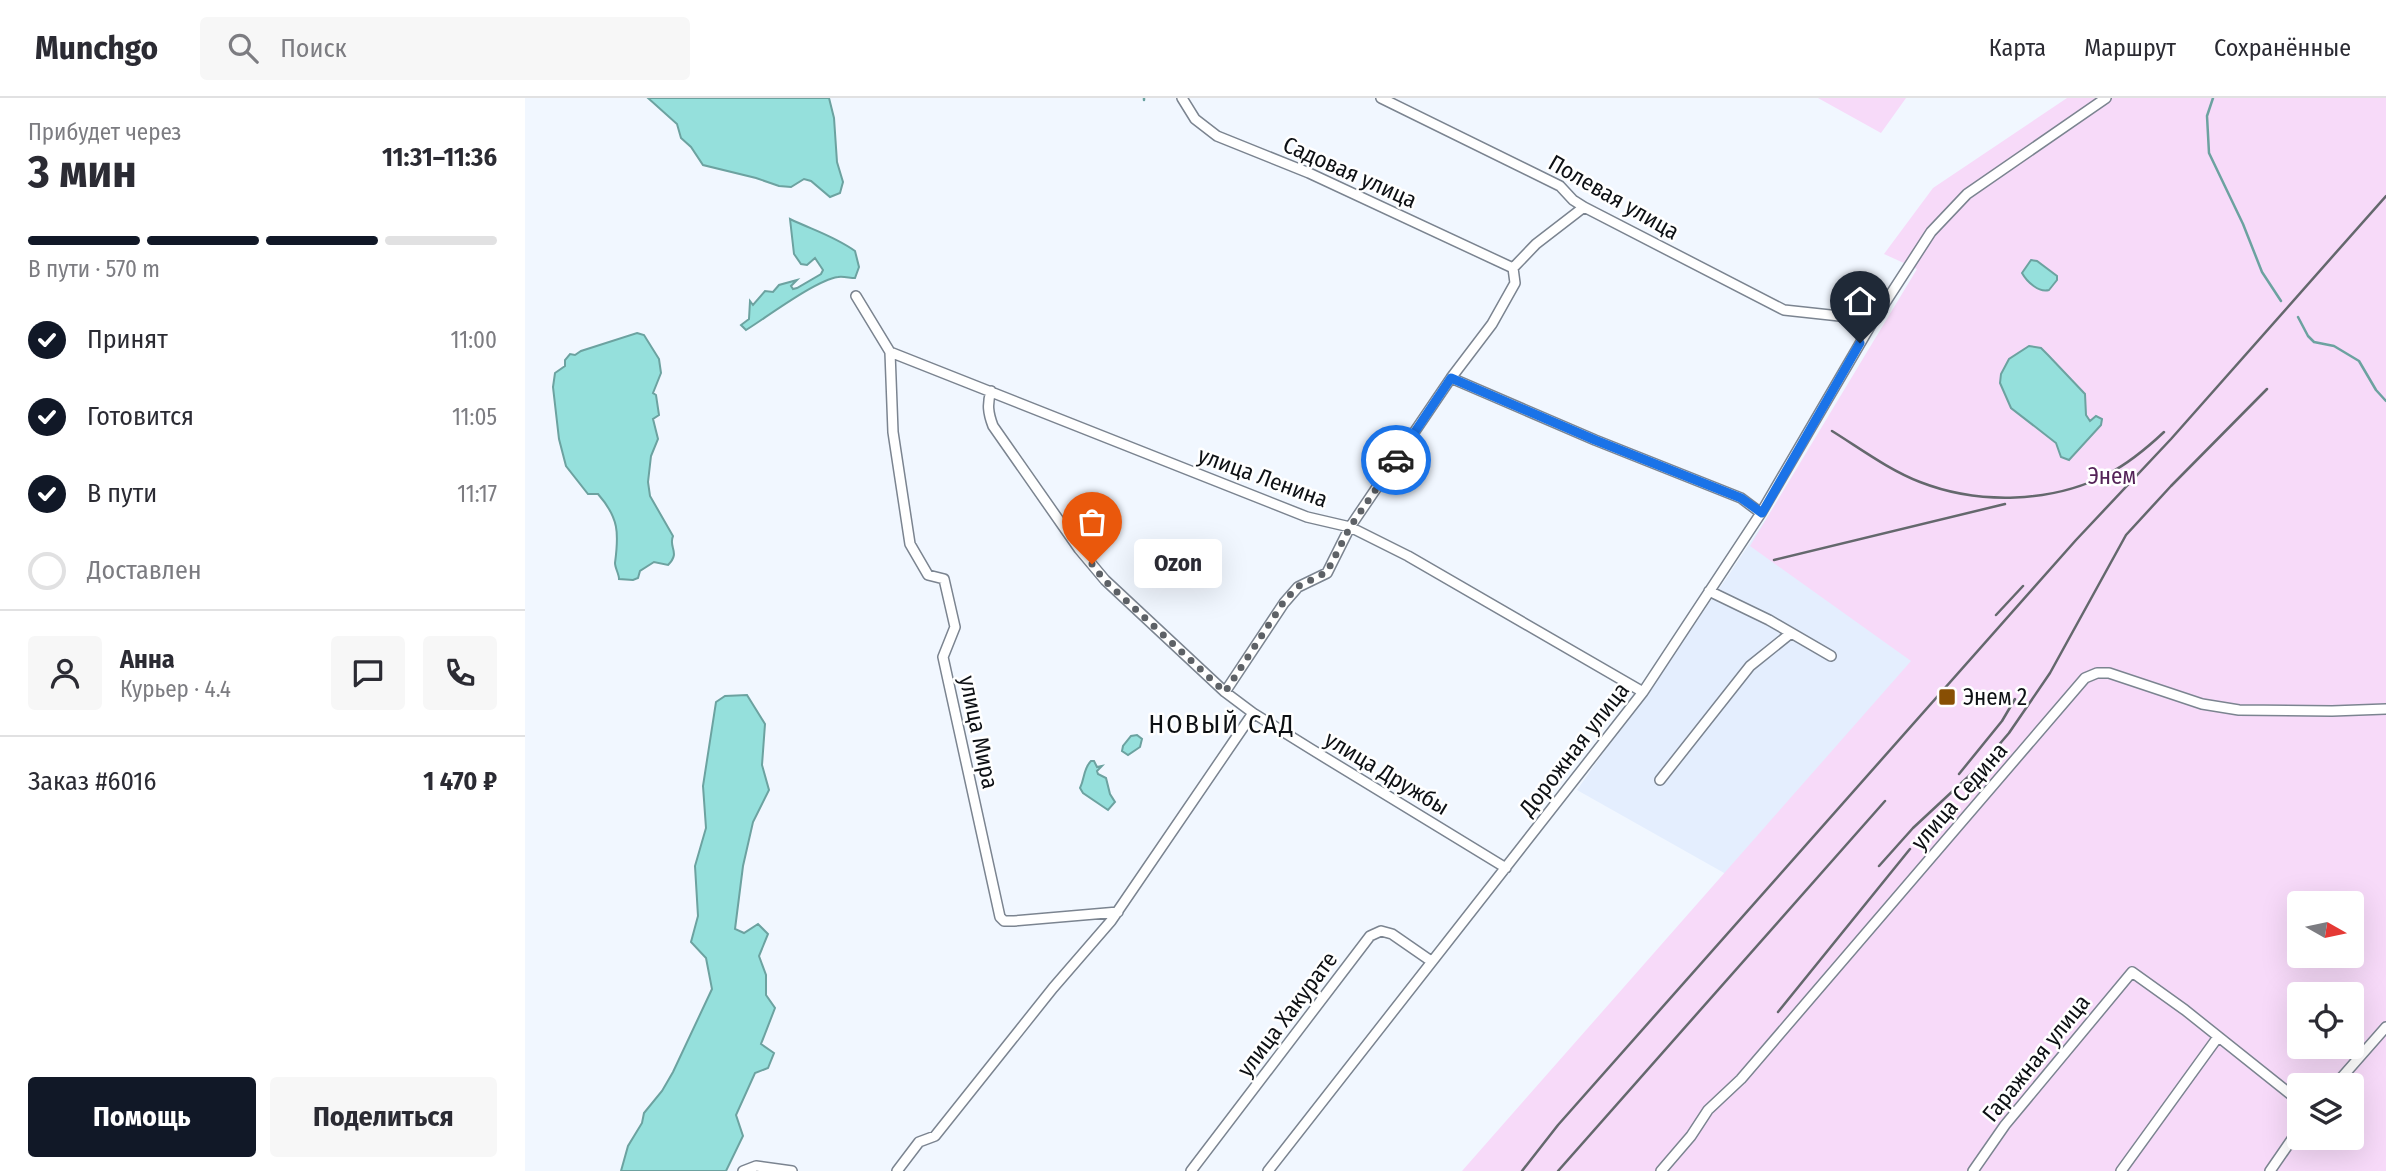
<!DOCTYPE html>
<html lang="ru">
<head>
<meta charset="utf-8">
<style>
  body { margin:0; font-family:"Fira Sans Condensed",sans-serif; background:#f7f7f7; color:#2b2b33; height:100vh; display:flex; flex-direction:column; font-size:26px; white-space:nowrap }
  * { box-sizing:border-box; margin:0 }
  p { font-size:23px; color:#7c7c81 }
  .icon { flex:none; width:38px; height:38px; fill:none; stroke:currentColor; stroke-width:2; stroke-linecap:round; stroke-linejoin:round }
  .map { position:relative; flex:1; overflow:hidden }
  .panel { display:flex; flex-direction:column; background:#fff; width:525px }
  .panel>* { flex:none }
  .needle { width:46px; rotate:99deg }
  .tools { position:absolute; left:1762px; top:793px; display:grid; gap:14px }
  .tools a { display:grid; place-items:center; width:77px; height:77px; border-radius:7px; background:#fff; box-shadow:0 7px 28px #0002; font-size:35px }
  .pin { position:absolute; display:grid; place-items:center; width:60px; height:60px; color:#fff; margin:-72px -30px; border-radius:50% 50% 50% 0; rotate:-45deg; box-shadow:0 0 7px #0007 }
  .pin .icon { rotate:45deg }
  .courier { position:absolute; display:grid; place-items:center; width:70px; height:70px; margin:-35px; border:5px solid #1a73e8; border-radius:50%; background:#fff; color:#222; box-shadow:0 2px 9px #0007 }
  .bubble { position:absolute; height:49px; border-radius:7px; background:#fff; box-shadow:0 7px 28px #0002; font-size:23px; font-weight:700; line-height:49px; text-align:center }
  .summary em { font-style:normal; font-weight:700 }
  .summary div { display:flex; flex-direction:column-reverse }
  .summary { display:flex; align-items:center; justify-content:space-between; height:119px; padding:0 28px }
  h1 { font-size:46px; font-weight:700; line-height:52px }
  .bar { display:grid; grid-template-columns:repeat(4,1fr); gap:10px 7px; align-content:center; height:84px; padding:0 28px }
  .bar i { height:9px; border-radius:5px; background:#e1e1e2 }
  .bar .active { background:#111827 }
  .bar p { grid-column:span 4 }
  .line { display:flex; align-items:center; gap:18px; padding:0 28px; border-top:2px solid #e1e1e2 }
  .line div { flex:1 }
  .round { display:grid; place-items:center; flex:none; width:74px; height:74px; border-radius:7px; background:#f7f7f7 }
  ol { padding:0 28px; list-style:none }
  li { display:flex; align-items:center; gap:21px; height:77px }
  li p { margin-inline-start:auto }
  li .icon { padding:7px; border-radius:50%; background:#111827; color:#fff; stroke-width:4 }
  li:last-child { color:#7c7c81 }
  li i { width:38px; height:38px; border:4px solid #e1e1e2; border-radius:50% }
  .button { display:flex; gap:14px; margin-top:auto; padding:14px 28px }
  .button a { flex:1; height:80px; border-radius:7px; background:#111827; color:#fff; font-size:28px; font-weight:700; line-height:80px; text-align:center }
  .button a+a { background:#f7f7f7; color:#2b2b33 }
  header { display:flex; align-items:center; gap:42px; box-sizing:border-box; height:98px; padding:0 35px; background:#fff; border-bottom:2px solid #e1e1e2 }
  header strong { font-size:33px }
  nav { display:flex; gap:38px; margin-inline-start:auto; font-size:24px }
  .search { width:490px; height:63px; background:#f7f7f7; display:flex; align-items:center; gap:18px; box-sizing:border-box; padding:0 24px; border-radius:7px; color:#7c7c81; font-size:26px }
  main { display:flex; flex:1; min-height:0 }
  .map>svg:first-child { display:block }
  .built { fill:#e4eefe }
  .green { fill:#f7daf9; fill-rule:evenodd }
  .water { fill:#95e0dc; stroke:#6ca2a0; stroke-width:2 }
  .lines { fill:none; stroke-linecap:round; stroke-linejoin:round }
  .stream { stroke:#6ca2a0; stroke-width:2.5 }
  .street-casing { stroke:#7b8490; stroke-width:12 }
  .street { stroke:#fff; stroke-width:9 }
  .rail { stroke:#64686d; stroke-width:2.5 }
  .done { stroke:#5d6166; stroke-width:7; stroke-dasharray:0 12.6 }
  .route { stroke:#1a73e8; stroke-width:9 }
  .poi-dot { fill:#884f04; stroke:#fff; stroke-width:2.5 }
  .labels { text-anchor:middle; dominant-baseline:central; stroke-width:5; stroke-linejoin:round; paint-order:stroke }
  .street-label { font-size:23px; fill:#0d1014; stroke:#fff }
  .park-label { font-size:23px; fill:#542358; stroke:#fff }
  .poi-label { font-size:23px; fill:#0d1014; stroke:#fff; text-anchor:start }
  .quarter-label { font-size:26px; letter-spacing:2px; fill:#0d1014; stroke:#fff }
</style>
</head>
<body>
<header>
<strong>Munchgo</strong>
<div class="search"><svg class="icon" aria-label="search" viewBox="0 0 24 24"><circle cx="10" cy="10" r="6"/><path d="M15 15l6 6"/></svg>Поиск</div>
<nav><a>Карта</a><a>Маршрут</a><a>Сохранённые</a></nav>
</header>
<main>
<section class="panel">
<div class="summary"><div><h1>3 мин</h1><p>Прибудет через</p></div><em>11:31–11:36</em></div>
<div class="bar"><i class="active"></i><i class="active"></i><i class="active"></i><i></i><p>В пути · 570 m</p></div>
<ol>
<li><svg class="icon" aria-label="check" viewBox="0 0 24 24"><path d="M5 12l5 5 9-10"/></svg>Принят<p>11:00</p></li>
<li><svg class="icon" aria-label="check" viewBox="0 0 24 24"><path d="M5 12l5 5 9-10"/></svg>Готовится<p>11:05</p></li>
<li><svg class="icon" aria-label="check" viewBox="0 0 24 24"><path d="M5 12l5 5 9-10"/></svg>В пути<p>11:17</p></li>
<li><i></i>Доставлен</li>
</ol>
<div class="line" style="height:126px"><a class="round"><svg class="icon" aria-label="person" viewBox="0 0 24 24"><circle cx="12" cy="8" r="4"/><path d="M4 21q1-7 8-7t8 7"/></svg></a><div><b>Анна</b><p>Курьер · 4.4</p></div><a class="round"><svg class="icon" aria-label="chat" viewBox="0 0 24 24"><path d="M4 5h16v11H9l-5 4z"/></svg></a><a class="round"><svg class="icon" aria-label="phone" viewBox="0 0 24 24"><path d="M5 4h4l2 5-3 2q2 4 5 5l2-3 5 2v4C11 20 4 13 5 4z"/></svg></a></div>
<div class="line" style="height:91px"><div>Заказ #6016</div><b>1 470 ₽</b></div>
<div class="button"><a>Помощь</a><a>Поделиться</a></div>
</section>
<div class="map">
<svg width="1861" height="1073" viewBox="0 0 1861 1073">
  <rect width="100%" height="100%" fill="#f1f7ff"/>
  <path class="built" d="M1716,206l60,53 -173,184 -47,83 1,39 -397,508h-188l252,-284 -172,-97 151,-214 150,-226 180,133z"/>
  <path class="green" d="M1293,0h88l-25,35z
    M1542,0h319v1073h-924l449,-510 -161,-115 167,-277 -33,-15 49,-66zM1774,805h53v53h-53zM1774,896h53v52h-53zM1774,987h53v53h-53z"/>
  <path class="water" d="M123,0h181l5,20 3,44 6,20 -3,11 -10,4 -19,-16 -7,-2 -13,8 -12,-1 -23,-8 -53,-13 -12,-18 -10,-9 -4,-14z
    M265,121c23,11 44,17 65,32l4,16 -4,11c-5,0 -12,-2 -17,-1 -22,3 -71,40 -92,53l-5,-5 8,-6 1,-18 3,4 12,-14 8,1 6,-7 18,-5 -6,6 2,3 4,-1 24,-14 2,-4 -8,-12 -8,7 -6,-1 -7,-10z
    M1506,162l6,1 20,15v4l-8,10c-10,3 -22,-8 -27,-17z
    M112,235l7,2 15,24 2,14 -8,20 3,2 3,20 -6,4 5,20 -7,17 -3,26 2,14 23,40c-5,12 8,16 -5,29l-14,-3 -14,9 -2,7 -5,2 -14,-1c0,-5 -4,-11 -4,-16 4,-30 4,-45 -17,-69h-10l-22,-28 -7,-27 -6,-52 2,-14 10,-7v-6l5,-6 5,1 6,-4z
    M1504,248l12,2 7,7 37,39 1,21 4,6 6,-5 6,3 -1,6 -32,35 -8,-3 -5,-14 -45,-35 -11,-25 1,-9 8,-15z
    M222,597l18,29 -3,41 7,25 -16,32 -10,44 -8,63 9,4 14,-9 10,10 -9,22 7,19v20l9,13 -14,36 13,9 -6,15 -13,5 -19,42 7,21 -17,35h-105l7,-25 14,-23 2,-10 18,-22 11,-19 39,-83 -6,-31 -15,-16 7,-26 -3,-50 11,-38 -3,-42 13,-84 9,-6z
    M612,637l5,4 -2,8 -12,8 -6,-4 1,-5 8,-10z
    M566,663h3l3,6 5,-1 -5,5 1,3 8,4 4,16 5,8 -7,8 -25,-17 -3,-5c5,-10 3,-19 11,-27z"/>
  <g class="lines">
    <path class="stream" d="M1688,0l-6,18 2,37 34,71 19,48 19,29
      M619,2v-2
      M1773,219l10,19 6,6 20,4 25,15 17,29 10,11"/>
    <g class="street-casing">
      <path id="street" d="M657,0l13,21 22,17 92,37 204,95
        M856,0l179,88 13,14 11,7 200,103 74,8 14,5
        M331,198l34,56 3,80 17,112 18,31 16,4 11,48 -12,30 57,260 4,4h10l104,-9
        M365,254l417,165 43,10 58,29 235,136
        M926,280l144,62 146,58 20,15
        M466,293c-4,13 -3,22 2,35l86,123 26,31 120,112 28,21 58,36 195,119
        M1184,493l60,29 62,36
        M700,594l59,-89 14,-16 29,-14 23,-46 101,-149 41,-54 23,-41 -2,-15 23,-24 48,-37
        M1135,682l90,-114 41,-33
        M1810,987l51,-58
        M218,1073l13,-5 36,5
        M372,1073l22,-29 16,-6 118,-148 58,-67 142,-208
        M666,1073l179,-235 11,-5 11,3 39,27
        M743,1073l375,-479 118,-179 111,-190 59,-91 36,-38 139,-96
        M1136,1073l30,-35 17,-26 33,-31 344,-401 12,-5h12l93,31 37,6 93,1 54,-2
        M1448,1073l32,-46 127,-153 53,38 114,91
        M1596,1073l97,-134
        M1745,1073l29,-42"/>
    </g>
    <use href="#street" class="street"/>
    <path class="rail" d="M1307,333c29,18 57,39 88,51 59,23 132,21 188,-8 21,-11 39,-26 56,-42
      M1249,462l231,-56
      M1471,517l27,-29
      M1434,676l43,-53 13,-22
      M1354,768l34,-38 72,-67 24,-28 41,-60 76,-138 45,-49 96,-97
      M1253,914l132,-163
      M997,1073l36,-46 518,-585 95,-101 215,-243
      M1033,1073l327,-370"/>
  </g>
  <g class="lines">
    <path class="done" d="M567,466l12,16 121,112 58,-89 14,-16 30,-15 23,-45 46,-67"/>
    <path class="route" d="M871,362l55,-82 144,62 146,58 21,15 98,-170"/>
  </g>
  <rect class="poi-dot" x="1413" y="590" width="18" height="18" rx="3.5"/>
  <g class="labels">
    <g class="street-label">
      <text transform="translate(825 74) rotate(24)">Садовая улица</text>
      <text transform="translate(1089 99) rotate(30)">Полевая улица</text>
      <text transform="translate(738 379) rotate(20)">улица Ленина</text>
      <text transform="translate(454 634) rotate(78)">улица Мира</text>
      <text transform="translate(1049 651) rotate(-52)">Дорожная улица</text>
      <text transform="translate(862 675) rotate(31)">улица Дружбы</text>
      <text transform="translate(1434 698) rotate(-49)">улица Седина</text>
      <text transform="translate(762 916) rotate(-53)">улица Хакурате</text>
      <text transform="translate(1511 960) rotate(-51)">Гаражная улица</text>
    </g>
    <g class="park-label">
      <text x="1587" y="378">Энем</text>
    </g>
    <g class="poi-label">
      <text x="1438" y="599">Энем 2</text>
    </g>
    <g class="quarter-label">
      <text x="697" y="626">НОВЫЙ САД</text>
    </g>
  </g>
</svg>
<div class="tools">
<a><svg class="needle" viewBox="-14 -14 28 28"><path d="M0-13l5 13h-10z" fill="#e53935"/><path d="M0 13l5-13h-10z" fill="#7c7c81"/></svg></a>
<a><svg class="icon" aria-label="locate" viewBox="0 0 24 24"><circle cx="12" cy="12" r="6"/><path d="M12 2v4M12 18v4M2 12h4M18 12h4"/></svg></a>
<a><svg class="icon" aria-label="layers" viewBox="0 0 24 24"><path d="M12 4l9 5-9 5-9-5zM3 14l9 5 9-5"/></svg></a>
</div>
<div class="pin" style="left:567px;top:466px;background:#ea580c"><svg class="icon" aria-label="bag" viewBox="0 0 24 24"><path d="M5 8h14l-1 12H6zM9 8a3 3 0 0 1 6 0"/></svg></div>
<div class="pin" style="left:1335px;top:245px;background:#1f2937"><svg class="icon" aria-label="home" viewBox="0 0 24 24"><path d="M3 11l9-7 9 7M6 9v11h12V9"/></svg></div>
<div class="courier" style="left:871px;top:362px"><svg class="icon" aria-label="car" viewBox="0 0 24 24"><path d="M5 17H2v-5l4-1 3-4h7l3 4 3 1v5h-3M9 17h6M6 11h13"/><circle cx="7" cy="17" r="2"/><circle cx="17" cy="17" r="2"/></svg></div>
<div class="bubble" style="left:609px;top:441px;width:88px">Ozon</div>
</div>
</main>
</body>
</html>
